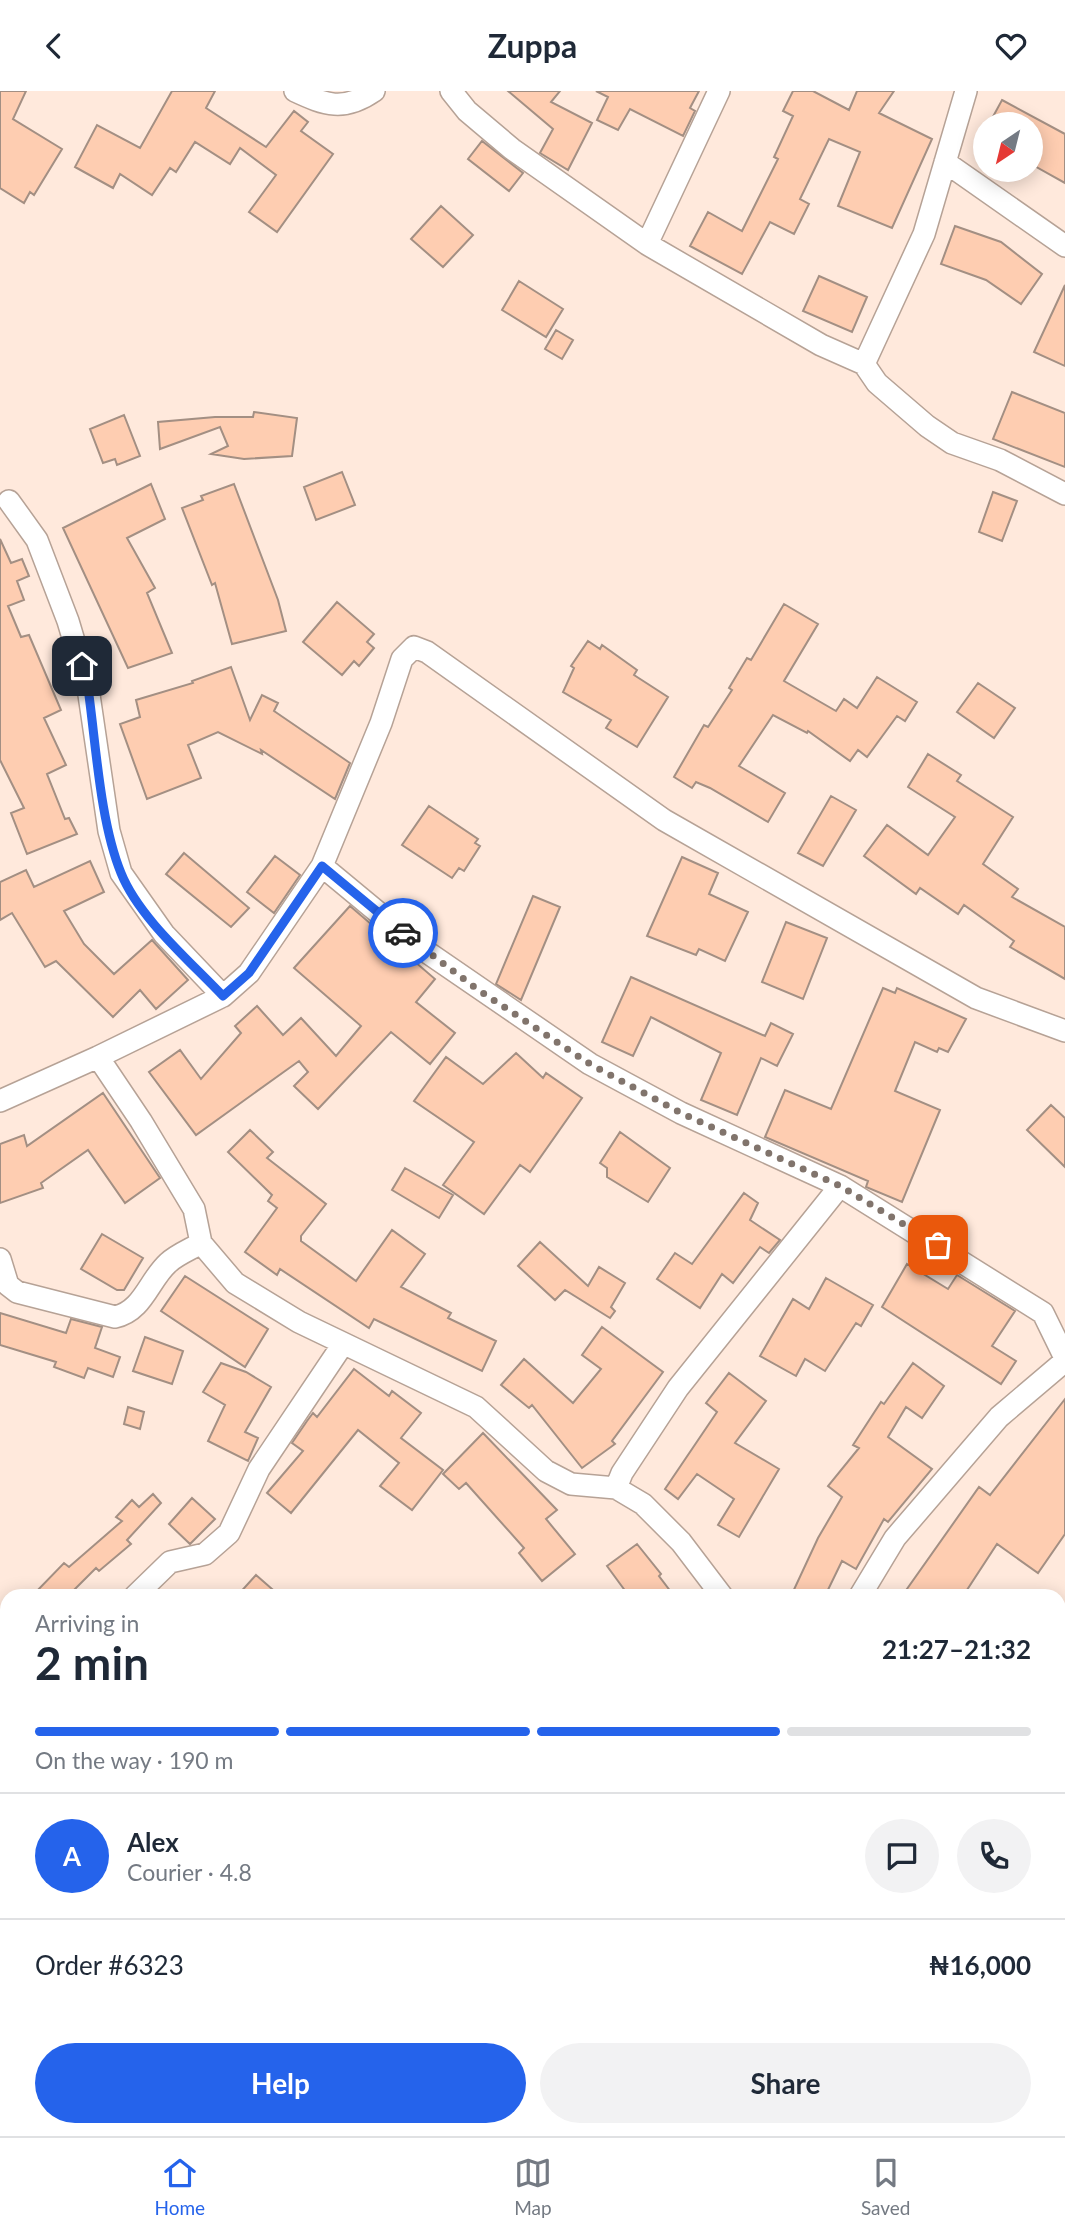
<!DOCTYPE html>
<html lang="en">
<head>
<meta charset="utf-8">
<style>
  body { margin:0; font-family:Lato,sans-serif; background:#f2f2f3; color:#1f2937; height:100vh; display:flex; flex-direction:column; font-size:26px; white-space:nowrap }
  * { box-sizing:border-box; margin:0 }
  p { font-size:23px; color:#747a83 }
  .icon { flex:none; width:38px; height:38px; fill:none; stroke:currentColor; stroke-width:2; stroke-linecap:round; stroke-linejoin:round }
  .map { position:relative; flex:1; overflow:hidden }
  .panel { position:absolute; left:0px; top:1498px; width:1066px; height:548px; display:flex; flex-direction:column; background:#fff; border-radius:21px 21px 0 0; box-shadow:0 4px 18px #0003 }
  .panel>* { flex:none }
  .needle { width:46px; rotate:215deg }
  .fabs { position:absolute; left:973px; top:21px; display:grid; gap:14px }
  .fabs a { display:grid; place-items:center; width:70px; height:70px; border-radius:50%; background:#fff; box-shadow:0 4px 18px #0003; font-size:35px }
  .pin { position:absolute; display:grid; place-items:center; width:60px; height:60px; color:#fff; margin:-30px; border-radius:14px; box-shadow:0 4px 10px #0006 }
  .courier { position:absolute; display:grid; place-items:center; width:70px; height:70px; margin:-35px; border:5px solid #2563eb; border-radius:50%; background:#fff; color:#222; box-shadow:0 2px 9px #0007 }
  .summary em { font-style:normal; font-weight:700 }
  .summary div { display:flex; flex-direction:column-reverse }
  .summary { display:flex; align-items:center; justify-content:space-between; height:119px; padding:0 35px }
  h1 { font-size:46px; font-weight:700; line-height:52px }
  .bar { display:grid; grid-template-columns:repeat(4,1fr); gap:10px 7px; align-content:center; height:84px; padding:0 35px }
  .bar i { height:9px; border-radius:5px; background:#e0e1e3 }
  .bar .active { background:#2563eb }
  .bar p { grid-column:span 4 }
  .line { display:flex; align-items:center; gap:18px; padding:0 35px; border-top:2px solid #e0e1e3 }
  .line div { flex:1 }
  .round { display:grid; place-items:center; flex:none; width:74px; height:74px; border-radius:37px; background:#f2f2f3 }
  .action { display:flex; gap:14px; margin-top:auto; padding:14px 35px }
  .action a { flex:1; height:80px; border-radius:42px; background:#2563eb; color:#fff; font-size:28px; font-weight:700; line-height:80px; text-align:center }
  .action a+a { background:#f2f2f3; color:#1f2937 }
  header { display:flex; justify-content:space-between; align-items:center; height:91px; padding:0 35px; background:#fff; font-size:32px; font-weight:700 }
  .tabs { display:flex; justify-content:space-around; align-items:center; height:98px; border-top:2px solid #e0e1e3; background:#fff; font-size:19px; color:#747a83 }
  .tabs a { display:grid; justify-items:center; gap:4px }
  .tabs .active { color:#2563eb }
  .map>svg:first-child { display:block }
  .building { fill:#fecdb1; stroke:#a38f83; stroke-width:2 }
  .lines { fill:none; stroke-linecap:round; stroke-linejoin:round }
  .street-casing { stroke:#b6a296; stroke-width:24 }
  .street { stroke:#fff; stroke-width:21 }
  .done { stroke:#81746c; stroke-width:7; stroke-dasharray:0 12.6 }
  .route { stroke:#2563eb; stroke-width:9 }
</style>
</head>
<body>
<header><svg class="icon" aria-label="back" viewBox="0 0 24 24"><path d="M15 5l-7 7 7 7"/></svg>Zuppa<svg class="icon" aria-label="heart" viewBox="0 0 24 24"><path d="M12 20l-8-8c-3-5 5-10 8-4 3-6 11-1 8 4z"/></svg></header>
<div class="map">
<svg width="1065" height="2045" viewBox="0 0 1065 2045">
  <rect width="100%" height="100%" fill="#ffe9dc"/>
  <path class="building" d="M0,0h26l-13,28 49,30 -28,46 -4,-3 -6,11 -24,-15z
    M172,0h43l-9,17 60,39 28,-36 14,11 -7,9 32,23 -56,78 -28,-20 27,-37 -36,-27 -10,16 -35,-22 -19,30 -6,-4 -18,27 -32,-21 -7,14 -38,-21 22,-42 43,23z
    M508,0h52l-9,11 41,21 -24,47 -28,-17 13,-24z
    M596,0h103l-9,17 5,3 -12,25 -53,-27 -12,21 -21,-10 11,-23z
    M793,0h20l36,19 8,-19h37l-15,22 53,26 -40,89 -54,-22 22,-54 -31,-13 -29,60 9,5 -15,30 -24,-12 -28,52 -52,-28 18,-34 34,19 36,-72 -4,-2 19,-41 -10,-5z
    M1002,9l63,34v49l-34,-19v-40h-42z
    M482,50l41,32 -14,18 -41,-32z
    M441,115l32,29 -30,32 -32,-28z
    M955,135l46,16 41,32 -21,30 -35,-24 -45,-16z
    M819,185l48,21 -15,35 -49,-21z
    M519,190l44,28 -17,28 -44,-27z
    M1065,194v81l-31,-14z
    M556,239l17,10 -11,19 -17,-10z
    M1012,301l53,21v54l-72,-28z
    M254,321l43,6 -5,38 -48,3 -33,-5 17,-8 -8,-19 -60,22 -2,-27 57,-5h38z
    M124,324l16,41 -23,9 -2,-6 -12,4 -13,-34z
    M342,381l13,33 -39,15 -12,-33z
    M151,393l14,35 -38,19 28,50 -8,5 25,60 -44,15 -65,-140z
    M234,393l44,116 8,31 -54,13 -17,-61 -3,2 -30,-77 21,-8 -2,-4z
    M993,401l24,9 -15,40 -23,-9z
    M0,448l11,24 11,-4 7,17 -12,5 7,19 -16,6 13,31 8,-2 32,75 -17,8 22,47 -19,9 18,45 4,-1 8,16 -50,20 -16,-41 13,-5 -24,-48z
    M337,511l37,32 -7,8 7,6 -15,18 -5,-5 -12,14 -39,-33z
    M784,513l34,20 -34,57 52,30 8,-12 13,9 20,-31 40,25 -12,19 -8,-5 -30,41 -9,-7 -8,11 -42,-30 -1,2 -34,-18 -34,51 46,27 -17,29 -58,-34 -14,-6 -4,6 -18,-11 30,-52 4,2 24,-37 -3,-2 18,-30 4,2z
    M588,550l12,8 2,-4 35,25 -3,5 34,22 -31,50 -31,-19 5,-8 -48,-28 11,-24 -3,-2z
    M231,576l19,53 12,-25 16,8 -4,8 76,52 -15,36 -74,-49 1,4 -44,-22 -30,13 13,33 -54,21 -27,-75 20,-7 -4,-17 57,-17 -1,-2z
    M978,592l37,25 -21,30 -37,-26z
    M928,663l33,21 -4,6 56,36 -30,47 35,25 -6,8 53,30v52l-55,-32 4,-6 -50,-36 -6,9 -38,-26 -4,6 -52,-38 23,-31 41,30 27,-38 -47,-30z
    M831,705l25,14 -33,56 -25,-13z
    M429,715l49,33 -3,4 5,3 -16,25 -5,-3 -7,10 -50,-33z
    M184,762l65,55 -18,19 -65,-53z
    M275,765l25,19 -26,38 -27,-21z
    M682,766l36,16 -9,21 39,18 -23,49 -26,-12 -3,6 -49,-19z
    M90,770l14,31 -40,19 20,33 30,30 38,-34 36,40 -32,29 -16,-19 -27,27 -57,-56 -11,6 -33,-54 -12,7v-38l26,-12 8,17z
    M533,805l27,11 -39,93 -25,-16z
    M350,815l85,73 -19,23 39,31 -25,31 -39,-32 -73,77 -24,-23 14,-14 -9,-11 -103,74 -47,-63 31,-22 21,29 40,-46 -6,-7 22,-20 26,29 18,-17 35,38 25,-30 -67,-58z
    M786,831l41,16 -24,61 -41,-17z
    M631,886l134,59 6,-13 22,11 -16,32 -16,-8 -24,57 -36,-15 20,-47 -70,-36 -18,39 -31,-14z
    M883,897l12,5 2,-5 69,31 -18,33 -9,-4 -2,4 -22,-10 -20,49 45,19 -38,92 -36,-15 2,-6 -103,-44 20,-47 46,19z
    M516,962l27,25 3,-5 36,25 -52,74 -10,-7 -36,49 -41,-29 31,-43 -60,-41 32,-44 37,27z
    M103,1002l57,85 -35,25 -37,-53 -47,33 2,5 -43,15v-59l24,-9 3,11z
    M1051,1014l14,13v49l-38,-37z
    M250,1039l23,22 -6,6 59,46 -25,32v5l55,40 36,-51 33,24 -24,33 50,26 -3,5 48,23 -14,30 -108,-52 -5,9 -89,-59 -3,6 -32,-23 32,-44 -9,-7 4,-6 -44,-43z
    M620,1041l50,36 -22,34 -41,-25v-9l-7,-5z
    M405,1077l48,27 -14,23 -47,-28z
    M744,1102l14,10 -8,17 30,20 -11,13 -9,-6 -27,36 -11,-9 -22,34 -43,-29 18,-26 17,11z
    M102,1143l41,24 -19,32h-7l-36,-21z
    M540,1151l48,44 11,-19 26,16 -14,24 4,4 -5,7 -45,-28 -10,10 -37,-34z
    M907,1173l41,25 9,-14 58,36 -23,35 24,15 -15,23 -119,-77z
    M185,1185l83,53 -23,38 -84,-56z
    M826,1187l47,27 -12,21 -5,-3 -31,48 -20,-12 -9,17 -36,-20 33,-57 16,10z
    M0,1222l66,20 5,-14 31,8 -7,21 25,9 -7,20 -25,-9 -4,10 -30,-11 2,-5 -56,-17z
    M602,1236l61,45 -51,69 3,3 -33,24 -50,-63 -3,3 -28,-23 23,-26 49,44 28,-34 -19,-14z
    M145,1246l38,14 -11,33 -39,-13z
    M221,1272l25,9 25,15 -26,45 13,6 -10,23 -40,-20 17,-36 -22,-13z
    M913,1272l31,23 -22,32 -16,-11 -18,30 44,32 -44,53 -4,-3 -28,50 -14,-8 -17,35h-34l27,-58 24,-41 -14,-11 31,-38 -6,-3 28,-43 3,2z
    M354,1278l35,27 3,-5 29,22 -20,25 42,32 -31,40 -32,-24 19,-23 -41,-33 -67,83 -24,-20 36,-42 -11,-8 15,-22 6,-8 4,4z
    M729,1282l37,28 -31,42 44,26 -40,68 -21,-12 16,-26 -37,-25 -19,25 -13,-10 52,-77 -11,-9z
    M1065,1308v135l-27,39 -41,-29 -34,52h-61l77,-109 11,8z
    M128,1316l16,5 -4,17 -16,-5z
    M483,1342l74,77 -11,9 29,35 -33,27 -23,-28 5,-5 -58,-65 -7,6 -16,-15z
    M153,1403l8,9 -34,37 4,4 -32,27 -3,-3 -28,28h-36l32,-33 5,4 53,-46 -6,-4 16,-17 7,7z
    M192,1407l23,21 -25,25 -21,-20z
    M637,1453l24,30 -2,2 15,20h-45l-22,-30z
    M256,1484l24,21h-43z"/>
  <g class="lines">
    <g class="street-casing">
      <path id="street" d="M295,0c30,14 49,21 79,0
        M451,0l16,20 45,38 135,95 174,101 43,19 13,19 50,43 25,17 48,17 65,34
        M945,71l120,84
        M647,153l72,-153
        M864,273l60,-130 42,-143
        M9,410l28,39 31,81 20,67 21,143 12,42 43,61 59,62
        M322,775l99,82 169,116 91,49 159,73 203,127 22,45
        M98,966l125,-61 26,-23 73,-107 59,-143 21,-64 12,-12 13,5 237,168 312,178 89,33
        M0,1010l98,-44 43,64 53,88 7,34 34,40 64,39 177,85 70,64 25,13 45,4 27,16 38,38 41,54
        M0,1168l8,26 9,7 98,25c28,-6 34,-37 53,-54 8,-8 23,-14 33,-20
        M616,1397l6,-15 56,-85 162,-202
        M135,1505l35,-34 35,-8 24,-21 30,-64 84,-125
        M860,1505l35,-58 104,-121 66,-56
        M0,1679l7,2
        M1059,1713l6,4
        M570,2039l7,6
        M204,2045l1,-6
        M864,2045l4,-6"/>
    </g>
    <use href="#street" class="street"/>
  </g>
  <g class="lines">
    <path class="done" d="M403,842l74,56 113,75 91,49 159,73 98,59"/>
    <path class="route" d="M82,575l6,22c8,56 12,134 33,185 18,45 69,88 102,123l26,-23 73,-107 81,67"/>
  </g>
</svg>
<div class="fabs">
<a><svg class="needle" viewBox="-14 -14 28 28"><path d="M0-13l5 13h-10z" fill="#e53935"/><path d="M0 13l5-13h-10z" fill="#747a83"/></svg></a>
</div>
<div class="pin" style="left:938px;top:1154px;background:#ea580c"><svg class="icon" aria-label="bag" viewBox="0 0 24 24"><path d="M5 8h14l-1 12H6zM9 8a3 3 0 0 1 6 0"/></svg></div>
<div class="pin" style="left:82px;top:575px;background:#1f2937"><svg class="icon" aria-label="home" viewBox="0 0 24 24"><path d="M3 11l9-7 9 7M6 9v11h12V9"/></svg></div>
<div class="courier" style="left:403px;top:842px"><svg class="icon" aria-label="car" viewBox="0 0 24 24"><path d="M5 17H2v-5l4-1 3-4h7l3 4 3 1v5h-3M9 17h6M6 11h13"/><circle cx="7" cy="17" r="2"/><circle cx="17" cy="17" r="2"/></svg></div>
<section class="panel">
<div class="summary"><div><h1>2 min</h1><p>Arriving in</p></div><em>21:27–21:32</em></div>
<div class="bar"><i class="active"></i><i class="active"></i><i class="active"></i><i></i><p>On the way · 190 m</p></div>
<div class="line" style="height:126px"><b class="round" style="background:#2563eb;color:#fff">A</b><div><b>Alex</b><p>Courier · 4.8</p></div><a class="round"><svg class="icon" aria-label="chat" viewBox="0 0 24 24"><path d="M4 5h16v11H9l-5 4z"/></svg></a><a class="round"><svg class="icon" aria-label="phone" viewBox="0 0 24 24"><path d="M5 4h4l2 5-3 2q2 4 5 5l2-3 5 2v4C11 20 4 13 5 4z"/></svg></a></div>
<div class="line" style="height:91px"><div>Order #6323</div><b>₦16,000</b></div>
<div class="action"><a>Help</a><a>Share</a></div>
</section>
</div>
<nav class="tabs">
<a class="active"><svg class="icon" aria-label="home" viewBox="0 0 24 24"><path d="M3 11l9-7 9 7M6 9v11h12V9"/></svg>Home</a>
<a><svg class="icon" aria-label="map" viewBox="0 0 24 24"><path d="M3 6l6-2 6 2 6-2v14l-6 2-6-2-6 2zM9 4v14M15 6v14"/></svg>Map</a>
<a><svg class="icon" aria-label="saved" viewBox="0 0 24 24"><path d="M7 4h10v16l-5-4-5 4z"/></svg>Saved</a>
</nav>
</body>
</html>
